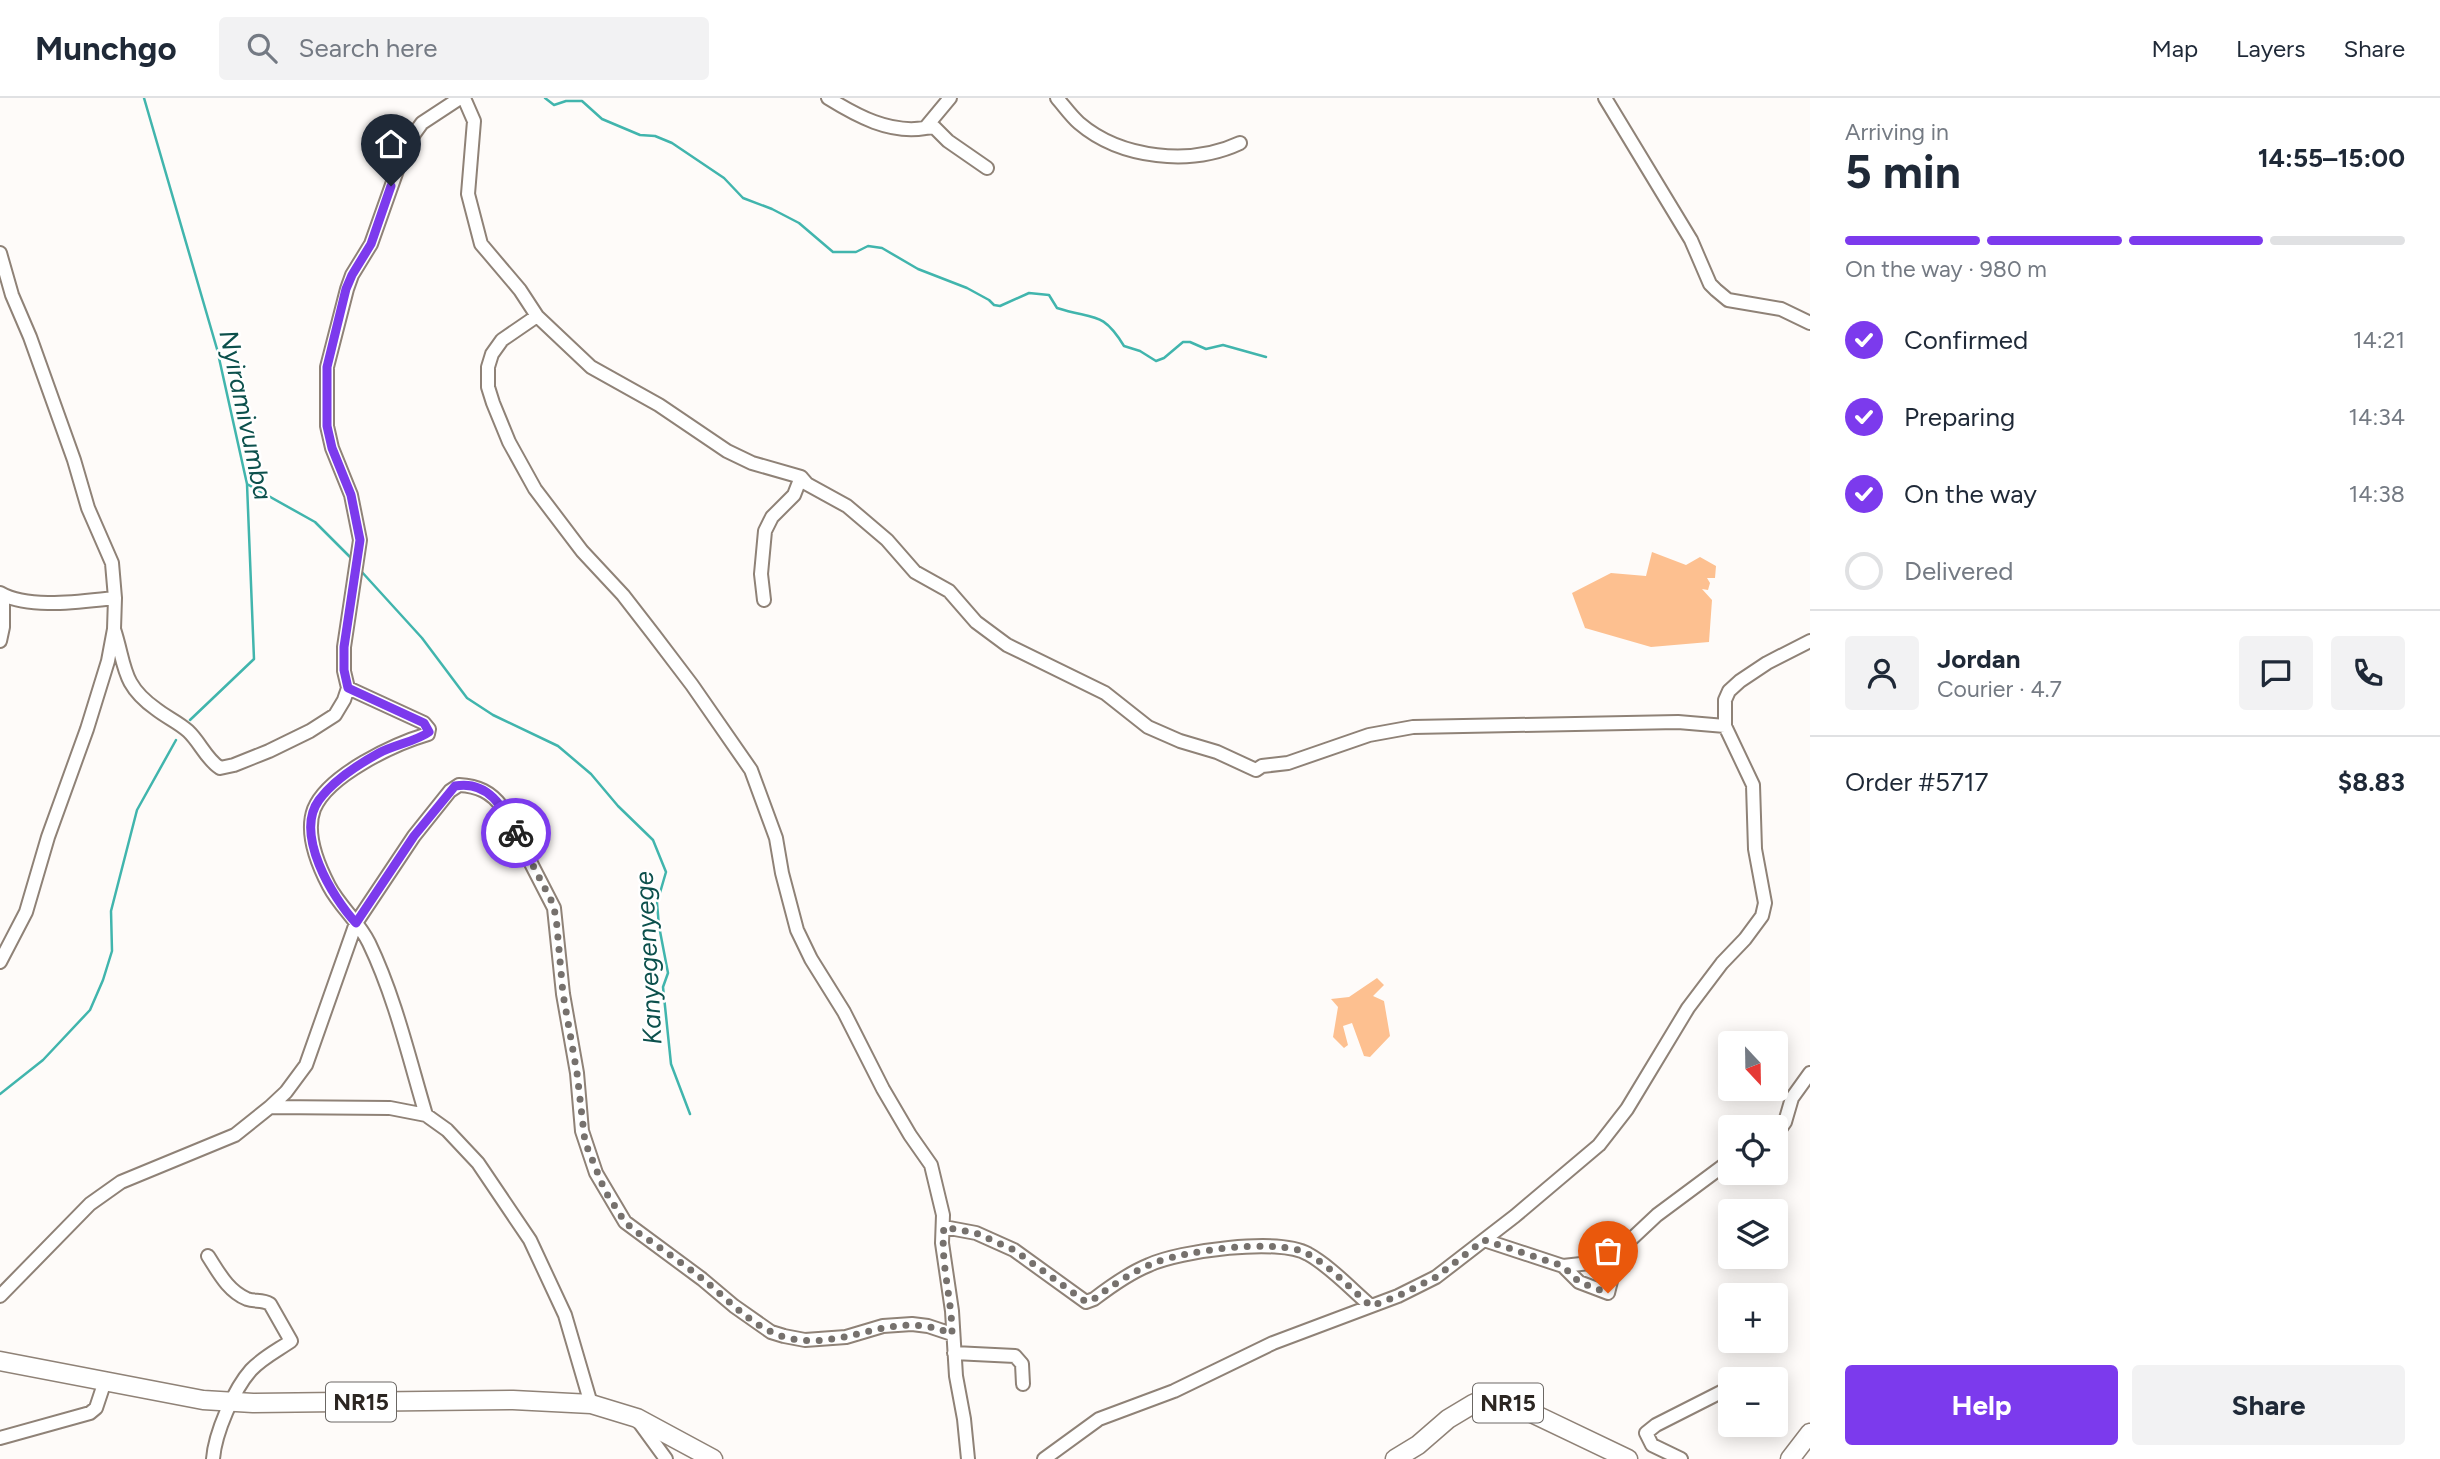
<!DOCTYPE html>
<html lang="en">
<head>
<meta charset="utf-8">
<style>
  body { margin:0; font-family:Figtree,sans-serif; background:#f2f2f3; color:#1f2937; height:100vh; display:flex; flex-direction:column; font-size:26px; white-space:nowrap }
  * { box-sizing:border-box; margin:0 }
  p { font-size:23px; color:#747a83 }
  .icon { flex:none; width:38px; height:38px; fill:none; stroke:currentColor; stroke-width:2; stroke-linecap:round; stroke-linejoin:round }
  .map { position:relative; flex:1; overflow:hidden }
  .details { display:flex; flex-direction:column; background:#fff; width:630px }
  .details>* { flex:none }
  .needle { width:46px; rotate:158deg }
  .fabs { position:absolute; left:1718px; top:933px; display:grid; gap:14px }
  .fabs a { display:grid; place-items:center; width:70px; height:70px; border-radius:7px; background:#fff; box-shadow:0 4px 18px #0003; font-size:35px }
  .pin { position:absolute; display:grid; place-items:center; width:60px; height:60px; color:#fff; margin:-72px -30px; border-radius:50% 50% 50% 0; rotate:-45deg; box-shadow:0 0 7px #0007 }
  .pin .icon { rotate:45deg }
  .courier { position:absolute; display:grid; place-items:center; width:70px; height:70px; margin:-35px; border:5px solid #7c3aed; border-radius:50%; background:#fff; color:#222; box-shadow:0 2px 9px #0007 }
  .overview em { font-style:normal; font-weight:700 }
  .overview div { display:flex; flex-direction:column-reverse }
  .overview { display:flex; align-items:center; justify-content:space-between; height:119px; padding:0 35px }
  h1 { font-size:46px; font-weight:700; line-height:52px }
  .bar { display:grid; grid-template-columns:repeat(4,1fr); gap:10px 7px; align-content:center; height:84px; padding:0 35px }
  .bar i { height:9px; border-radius:5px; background:#e0e1e3 }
  .bar .on { background:#7c3aed }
  .bar p { grid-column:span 4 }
  .line { display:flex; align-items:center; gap:18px; padding:0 35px; border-top:2px solid #e0e1e3 }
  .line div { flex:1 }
  .round { display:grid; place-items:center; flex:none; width:74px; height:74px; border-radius:7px; background:#f2f2f3 }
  ol { padding:0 35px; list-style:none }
  li { display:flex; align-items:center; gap:21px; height:77px }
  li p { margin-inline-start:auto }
  li .icon { padding:7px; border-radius:50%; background:#7c3aed; color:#fff; stroke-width:4 }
  li:last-child { color:#747a83 }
  li i { width:38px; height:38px; border:4px solid #e0e1e3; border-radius:50% }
  .cta { display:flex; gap:14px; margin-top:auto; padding:14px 35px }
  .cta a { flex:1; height:80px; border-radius:7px; background:#7c3aed; color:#fff; font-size:28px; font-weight:700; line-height:80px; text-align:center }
  .cta a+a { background:#f2f2f3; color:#1f2937 }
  header { display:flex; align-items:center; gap:42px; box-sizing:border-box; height:98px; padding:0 35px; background:#fff; border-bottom:2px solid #e0e1e3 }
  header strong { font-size:33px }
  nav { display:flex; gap:38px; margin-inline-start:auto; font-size:24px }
  .search { width:490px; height:63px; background:#f2f2f3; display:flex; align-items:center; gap:18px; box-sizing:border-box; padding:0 24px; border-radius:7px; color:#747a83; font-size:26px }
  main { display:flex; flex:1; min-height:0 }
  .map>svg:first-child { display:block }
  .green { fill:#fdc090 }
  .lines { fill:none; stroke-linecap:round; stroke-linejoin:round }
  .stream { stroke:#41b5ad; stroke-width:2.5 }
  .minor-casing { stroke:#8f8277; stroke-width:16 }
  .highway-casing { stroke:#8f8277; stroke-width:21 }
  .minor { stroke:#fff; stroke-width:12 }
  .highway { stroke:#fff; stroke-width:18 }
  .done { stroke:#76716d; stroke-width:7; stroke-dasharray:0 12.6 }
  .route { stroke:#7c3aed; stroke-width:9 }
  .labels { text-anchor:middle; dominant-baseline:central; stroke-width:5; stroke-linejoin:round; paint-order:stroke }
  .shield { fill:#fff; stroke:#6b6764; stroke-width:2 }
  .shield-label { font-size:23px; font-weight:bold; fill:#2c2622 }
  .water-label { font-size:26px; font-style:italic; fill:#0c504c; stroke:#fff }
</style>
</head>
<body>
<header>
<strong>Munchgo</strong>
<div class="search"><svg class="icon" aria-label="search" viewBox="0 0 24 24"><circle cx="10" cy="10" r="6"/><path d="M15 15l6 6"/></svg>Search here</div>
<nav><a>Map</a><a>Layers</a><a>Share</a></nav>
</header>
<main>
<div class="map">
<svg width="1810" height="1361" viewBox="0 0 1810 1361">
  <rect width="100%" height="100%" fill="#fefbf9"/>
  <path class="green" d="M1652,454l34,13 14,-8 16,9 -1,12h-8l3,5 -2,7 -6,-1 10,11 -3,42 -58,5 -66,-19 -13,-35 39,-20 35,3z
    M1377,880l7,7 -11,11 11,5 6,35 -20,21 -6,-1 -12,-33 -9,3 5,19 -4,3 -11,-11 5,-30 -7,-8 18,-2z"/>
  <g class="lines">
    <path class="stream" d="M144,0l73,251 30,135 7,175 -64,61
      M545,0l9,7 12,-4h16l20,18 38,16 15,1 17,7 52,35 19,20 29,11 27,14 34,29h23l12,-6 14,2 36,21 49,19 22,12 5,5 6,1 29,-13 20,2 8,13c37,12 45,2 67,38l16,5 16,10 8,-3 19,-16h7l16,7 17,-4 43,12
      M247,386l68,38 38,38
      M361,473l61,67 45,60 26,17 65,31 33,28 27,32 35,34 13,32 -9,31 2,23 9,47 -5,14 8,77 19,50
      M0,996l43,-34 47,-50 13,-30 9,-29 -1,-40 26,-101 39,-70"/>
    <g class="minor-casing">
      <path id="minor" d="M464,0l10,23 -6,73 13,50 39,46 17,26 54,51 68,38 68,46 25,12 49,14 6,7 40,22 40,34 28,32 34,19 27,31 31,23 98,48 43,34 32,14 37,11 39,18 6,-4 26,-3 81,-28 44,-8 265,-5 47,4
        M828,0c29,18 62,36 97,30l25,-30
        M1057,0c7,8 14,18 22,25 42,36 112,43 161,20
        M1605,0l86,142 19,44 6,6 12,10 53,9 29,14
        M925,30l9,-1 14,14 39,27
        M0,155l12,42 18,42 44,123 14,48 24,55 3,35 -1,31 -6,32 -21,68 -39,108 -22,75 -26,50
        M537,218l-35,24 -10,14 -4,13v20l5,16 16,39 26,47 47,62 41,44 31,40 38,50 59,85 25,68 6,35 15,57 14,29 33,53 39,77 27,46 21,30 12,50 -1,28 10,68 4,65 8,43 4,40
        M0,495c29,17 83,8 115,5
        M764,502l-3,-26 4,-43 7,-14 22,-22 7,-18
        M114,531c12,37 7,55 42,80 10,8 22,13 32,22 12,11 18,28 32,37l14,-3 35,-14 41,-20 25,-16 9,-15 4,-12 -4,-17v-24l16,-107 -9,-45 -19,-47 -5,-22v-59l20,-78 5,-14 19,-31 35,-99 16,-22 38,-25
        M0,543l3,-14v-32
        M348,590l76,35 5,6 -1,5c-34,10 -100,41 -114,75 -9,24 4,56 15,77 11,21 30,36 40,57 26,54 40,115 57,172
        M270,1009l16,-15 20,-27 50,-142 58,-87 36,-45 9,-6c19,1 32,7 43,22l52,101 9,86 14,79 5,58 14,42 29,49 77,57 32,27 37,26 13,4 21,4 41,-3 37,-11 29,-2 16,2 24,8
        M1776,1037l9,-13 7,-24 18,-25
        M944,1129l32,6 38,17 72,52 8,-3c17,-13 35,-26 55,-34 30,-14 130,-28 159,-11 22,12 44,36 63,52
        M1484,1142l79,26 16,16 29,11 3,-12 -3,-20
        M208,1158c11,17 20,35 39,43 8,3 15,0 23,5l21,37c-13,9 -29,17 -40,29 -17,19 -36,63 -38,89
        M1563,1168l45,-5 49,-46 74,-55
        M0,1198l90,-92 31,-22 114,-47 35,-28 120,1 36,7 21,15 31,33 52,77 35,75 26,89
        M954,1255l61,3 7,8 1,20
        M1752,1281l9,-3
        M639,1324l27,37
        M0,1340l90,-25 6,-5 9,-27
        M1044,1361l55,-40 75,-28 99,-48 125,-47 38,-19 79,-61 84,-71 28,-36 61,-101 34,-45 23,-24 17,-23 3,-13 -10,-54 -2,-64 -28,-59v-26l4,-9 11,-10 27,-18 43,-22
        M1681,1361l-29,-14 -6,-12 10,-8 75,-38"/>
    </g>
    <g class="highway-casing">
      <path id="highway" d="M0,1263l203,39 50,3 260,-3 78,4 46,14 76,41
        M1395,1361l23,-14 30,-26 25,-15 11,-5 9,-1 22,7 113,54
        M1790,1361l20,-26"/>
    </g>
    <use href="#minor" class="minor"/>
    <use href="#highway" class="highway"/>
  </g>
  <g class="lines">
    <path class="done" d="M516,735l35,67 5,16 7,78 14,79 8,69 20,49 20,31 9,8c24,16 48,33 70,50 27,22 54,53 89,59 58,10 100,-31 159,-5 0,-36 -12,-71 -8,-107l32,6 38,17 72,52 8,-3c17,-13 35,-25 55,-34 30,-14 130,-28 159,-11 23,13 43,35 63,52l27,-10 38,-19 48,-37 79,26 16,16 29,11"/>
    <path class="route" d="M391,88l-20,58 -19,31 -6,14 -19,78v59l5,22 19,47 9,45 -16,107v23l4,18 76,35 5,9c-12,9 -35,13 -50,21 -20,11 -46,28 -60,47 -25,34 13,97 37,123l58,-87 41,-50c34,-6 48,22 61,47"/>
  </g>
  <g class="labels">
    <g class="shield">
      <rect x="326" y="1284.5" width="70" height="39" rx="5"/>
      <rect x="1473" y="1285.5" width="70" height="39" rx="5"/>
    </g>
    <g class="shield-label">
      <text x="361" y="1304">NR15</text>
      <text x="1508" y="1305">NR15</text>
    </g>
    <g class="water-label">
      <text transform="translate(246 317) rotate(78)">Nyiramivumba</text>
      <text transform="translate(648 860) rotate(-93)">Kanyegenyege</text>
    </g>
  </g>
</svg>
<div class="fabs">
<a><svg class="needle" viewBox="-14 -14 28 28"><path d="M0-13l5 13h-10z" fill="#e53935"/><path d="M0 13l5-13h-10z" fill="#747a83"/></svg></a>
<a><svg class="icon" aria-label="locate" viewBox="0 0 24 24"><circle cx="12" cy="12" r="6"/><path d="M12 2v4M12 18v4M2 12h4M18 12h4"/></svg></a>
<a><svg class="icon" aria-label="layers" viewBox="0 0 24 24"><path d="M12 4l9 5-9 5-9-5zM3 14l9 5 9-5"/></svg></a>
<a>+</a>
<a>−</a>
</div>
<div class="pin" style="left:1608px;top:1195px;background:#ea580c"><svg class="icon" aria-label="bag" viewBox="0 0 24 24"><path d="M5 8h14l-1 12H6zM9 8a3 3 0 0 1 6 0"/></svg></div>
<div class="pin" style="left:391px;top:88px;background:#1f2937"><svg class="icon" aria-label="home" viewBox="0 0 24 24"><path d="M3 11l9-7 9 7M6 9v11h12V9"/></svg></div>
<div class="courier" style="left:516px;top:735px"><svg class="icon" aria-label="bike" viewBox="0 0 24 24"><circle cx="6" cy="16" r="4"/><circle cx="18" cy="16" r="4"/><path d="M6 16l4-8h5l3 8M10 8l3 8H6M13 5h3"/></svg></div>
</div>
<section class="details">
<div class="overview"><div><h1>5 min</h1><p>Arriving in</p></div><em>14:55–15:00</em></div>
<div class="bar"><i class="on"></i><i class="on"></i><i class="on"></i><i></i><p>On the way · 980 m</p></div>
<ol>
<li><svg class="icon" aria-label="check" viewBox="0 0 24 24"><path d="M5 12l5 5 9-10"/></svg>Confirmed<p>14:21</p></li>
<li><svg class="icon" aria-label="check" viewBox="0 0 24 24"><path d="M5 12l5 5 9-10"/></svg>Preparing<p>14:34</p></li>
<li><svg class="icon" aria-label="check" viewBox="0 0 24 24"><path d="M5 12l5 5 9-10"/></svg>On the way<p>14:38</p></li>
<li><i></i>Delivered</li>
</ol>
<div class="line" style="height:126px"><a class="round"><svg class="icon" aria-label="person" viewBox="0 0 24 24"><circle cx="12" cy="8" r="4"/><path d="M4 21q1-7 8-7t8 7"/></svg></a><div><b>Jordan</b><p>Courier · 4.7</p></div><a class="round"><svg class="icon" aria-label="chat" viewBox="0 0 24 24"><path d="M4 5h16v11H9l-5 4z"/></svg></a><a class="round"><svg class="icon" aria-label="phone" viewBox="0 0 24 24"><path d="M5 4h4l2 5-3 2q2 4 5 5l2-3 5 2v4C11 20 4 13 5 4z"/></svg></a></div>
<div class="line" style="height:91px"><div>Order #5717</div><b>$8.83</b></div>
<div class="cta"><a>Help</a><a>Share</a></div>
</section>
</main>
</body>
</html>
